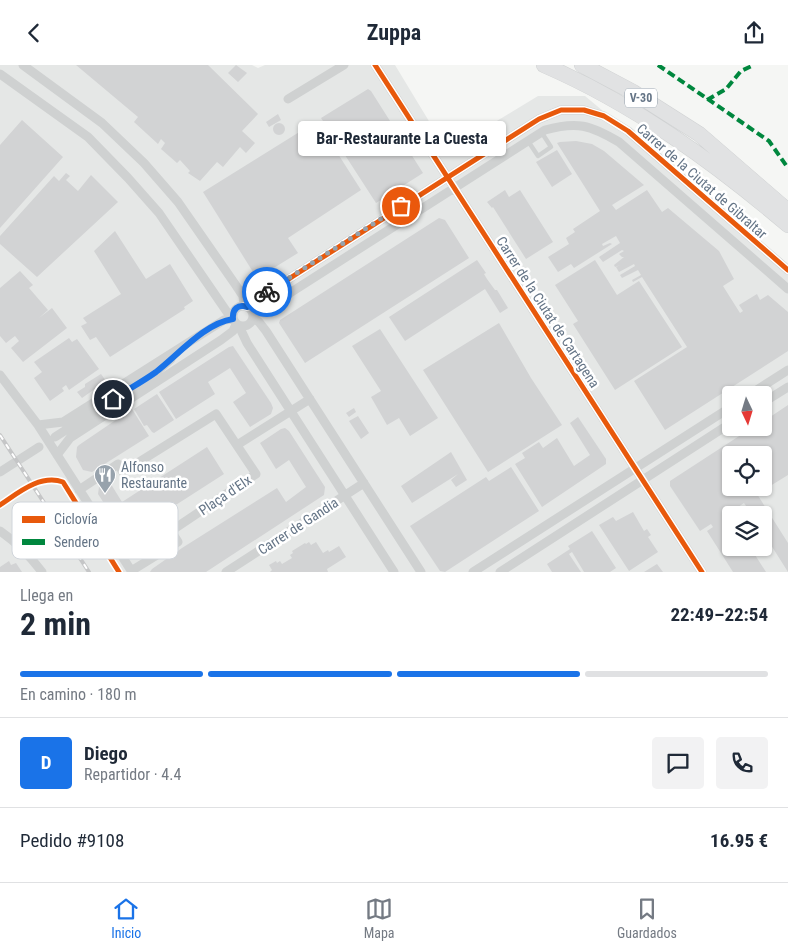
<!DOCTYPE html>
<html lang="es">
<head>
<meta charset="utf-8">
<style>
  body { margin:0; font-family:"Roboto Condensed",sans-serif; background:#f2f2f3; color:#1f2937; height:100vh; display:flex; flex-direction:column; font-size:19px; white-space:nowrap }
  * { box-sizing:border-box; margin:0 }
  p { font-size:16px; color:#747a83 }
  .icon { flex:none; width:28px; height:28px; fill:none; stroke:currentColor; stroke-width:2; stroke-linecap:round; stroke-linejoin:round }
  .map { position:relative; height:507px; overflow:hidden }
  .details { display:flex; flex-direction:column; background:#fff; flex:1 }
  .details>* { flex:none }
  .needle { width:32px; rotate:176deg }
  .controls { position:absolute; left:722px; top:321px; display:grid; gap:10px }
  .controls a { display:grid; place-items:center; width:50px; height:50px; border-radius:5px; background:#fff; box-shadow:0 1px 4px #0004; font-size:25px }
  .pin { position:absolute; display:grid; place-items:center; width:42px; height:42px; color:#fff; margin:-21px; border:2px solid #fff; border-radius:50%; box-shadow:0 1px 5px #0007 }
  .courier { position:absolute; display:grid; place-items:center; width:50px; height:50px; margin:-25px; border:4px solid #1a73e8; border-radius:50%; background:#fff; color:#222; box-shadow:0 1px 6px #0007 }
  .bubble { position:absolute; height:35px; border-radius:5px; background:#fff; box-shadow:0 1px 4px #0004; font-size:16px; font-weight:700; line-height:35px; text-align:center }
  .head em { font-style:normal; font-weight:700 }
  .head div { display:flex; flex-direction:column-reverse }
  .head { display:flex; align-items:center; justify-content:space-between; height:85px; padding:0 20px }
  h1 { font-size:32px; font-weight:700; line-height:38px }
  .bar { display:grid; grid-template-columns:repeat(4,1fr); gap:8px 5px; align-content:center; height:60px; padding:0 20px }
  .bar i { height:6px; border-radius:4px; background:#e0e1e3 }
  .bar .selected { background:#1a73e8 }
  .bar p { grid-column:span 4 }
  .line { display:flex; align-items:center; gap:12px; padding:0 20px; border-top:1px solid #e0e1e3 }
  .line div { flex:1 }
  .round { display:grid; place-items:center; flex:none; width:52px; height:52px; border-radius:5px; background:#f2f2f3 }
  header { display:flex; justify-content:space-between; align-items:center; height:65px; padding:0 20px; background:#fff; font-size:22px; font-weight:700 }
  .tabs { display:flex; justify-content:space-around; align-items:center; height:70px; border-top:1px solid #e0e1e3; background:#fff; font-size:14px; color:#747a83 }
  .tabs a { display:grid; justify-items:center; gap:2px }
  .tabs .selected { color:#1a73e8 }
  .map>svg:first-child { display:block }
  .built { fill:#e5e7e6; fill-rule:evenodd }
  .building { fill:#d2d3d4; fill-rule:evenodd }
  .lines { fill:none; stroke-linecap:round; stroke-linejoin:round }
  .highway-casing { stroke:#d0d2d3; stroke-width:16 }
  .lane { stroke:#cfd1d1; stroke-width:4.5 }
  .street { stroke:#cfd1d1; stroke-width:9 }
  .highway { stroke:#e1e2e3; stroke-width:15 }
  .rail-casing { stroke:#c5c6c7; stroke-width:4 }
  .rail { stroke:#fff; stroke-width:2; stroke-dasharray:5.5; stroke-linecap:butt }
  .quiet { stroke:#00873e; stroke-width:4; stroke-dasharray:8 4; stroke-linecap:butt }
  .cycleway-casing { stroke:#fff; stroke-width:8 }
  .cycleway { stroke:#e8590c; stroke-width:5 }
  .done { stroke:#97a2ac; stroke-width:5; stroke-dasharray:0 9 }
  .route { stroke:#1a73e8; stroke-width:6 }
  .labels { text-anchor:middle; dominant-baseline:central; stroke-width:5; stroke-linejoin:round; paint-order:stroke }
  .shield { fill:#fff; stroke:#929eaa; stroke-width:1 }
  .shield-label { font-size:12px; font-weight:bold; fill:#647486 }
  .street-label { font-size:14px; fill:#647486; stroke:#fff }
  .poi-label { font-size:14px; fill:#647486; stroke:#fff; text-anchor:start }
  .key { fill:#fff; stroke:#d0d5db; stroke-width:1 }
  .key-label { font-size:14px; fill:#647486 }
</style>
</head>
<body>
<header><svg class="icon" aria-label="back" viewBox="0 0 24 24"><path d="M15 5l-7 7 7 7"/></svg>Zuppa<svg class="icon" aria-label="share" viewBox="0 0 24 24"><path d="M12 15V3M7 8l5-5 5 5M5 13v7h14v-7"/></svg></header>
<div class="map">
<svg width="788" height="507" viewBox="0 0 788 507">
  <rect width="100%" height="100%" fill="#f5f6f4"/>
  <path class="built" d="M0,0h252l6,3 7,-3h130l52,86 91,-55h47l203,169v307h-788zM731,330h33v32h-33zM731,390h33v32h-33zM731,450h33v32h-33z"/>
  <path class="building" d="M76,0h132l50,49 -16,17 13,12 -9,10 -6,-6 -17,20 -6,-5 -17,19 -12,-8 2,-2 -10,-11 -3,3 -16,-14 4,-6 -4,-4 -3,5 -24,-22 4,-5z
    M236,0l11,8 -9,9 -10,-9z
    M368,24l3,2 52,82 -47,30 -55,-85z
    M278,49l3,6 -12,7 -3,-5z
    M22,55l41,37 -63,71v-83z
    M317,56l44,69 -73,48 10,15 -34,21 -11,-2 -50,-80z
    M273 64a6 6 0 1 1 12 0a6 6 0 1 1-12 0Z
    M576,76l16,3 12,7 40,34 -32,20 4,5 31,-20 15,22 6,-4 51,43 15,28 -11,7 17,27 3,-2 -4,-6 18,-11 3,6 8,-5 20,17v39l-123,79 -31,-49 53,-34 -45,-70 -9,5 -1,-2 9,-5 -3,-5 -16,8 -2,-3 15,-9 -1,-2 -15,8 -3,-5 4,-2 -5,2 -1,-2 10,-8h-2l-3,-3 5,-3 -2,-1 -19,12 -4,-5 21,-14 -4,-7 -14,8 1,2 7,-3 2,1 -38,24 -3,-4 -13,8 -10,-15 21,-13 -3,-6 9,-6 -2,-3 27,-18 -43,-68 3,-1z
    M557,85l15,24 -20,13 -16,-25z
    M66,108l4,3 -4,4 12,11 13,-16 27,27 -81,75 -37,-33v-8l54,-60 5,5z
    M505,125l4,7 11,-7 33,52 -27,17 -33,-52 -1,1 -5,-6z
    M439,153l6,2 24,38 -164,105 -26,-40 1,-3z
    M115,166l31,48 24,-15 23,37 -9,6 1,2 -75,48 -14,-20 -6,3 -9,-14 6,-3 -4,-5 38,-24 -27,-43z
    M477,195l9,13 -2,1 3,5 8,11h2l11,18 -8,5 -15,-24 -80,52 -16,-24z
    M595,195l22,35 22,-14 43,66 -67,43 -42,-66 5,-3 -23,-36z
    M20,206l13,14 -4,3 19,22 -9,8 13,-10 15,20 -44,34 -12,-14 8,-7 -4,-5 -9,7 -6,-7v-48z
    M499,258l32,55 31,47 -74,47 -65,-102z
    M380,264l58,89 -28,18 -11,-18 -12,7 -16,-28 10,-6 -29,-45z
    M69,273l3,4 5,-3 22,30 -30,21 -3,-5 -4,3 2,3 -14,10 -16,-23 8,-6 -8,-10z
    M233,281l38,57 2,5 -2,6 -21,13 -17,-25 13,-9 -16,-25 -22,14 7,12 -39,25 -17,-27 70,-45z
    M101,309l5,7 -24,17 -5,-6 8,-5v-3z
    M157,329l17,26 -20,13 -2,-1 -5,-7 -3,1 -10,-17z
    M788,340v70l-31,19 31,49v29l-24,-38v-19h-12l-8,-12 -15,10 2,4v30h19l16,25h-33l-26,-41 6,-4 -2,-3 -11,7 -30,-45v-5l83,-54h11v-6zM731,390h33v32h-33z
    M354,343l2,4 -7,5 -3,-4z
    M132,344l17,27 -57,36 -9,-2 -7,-13 1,-10 2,-2z
    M358,351l11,17 -8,6 -12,-18z
    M578,352l28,42v5l-64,43 -27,-43 10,-6 -3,-5 17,-11 4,6 14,-10 17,28 16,-11 -20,-32z
    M285,363l4,3 36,56 -1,8 -118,77h-56l2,-3 30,-21 95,-60 9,14 20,-15 -17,-27 -13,9 -16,-26 21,-14z
    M207,382l17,27 -84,54 13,21 -11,6 -5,-1 -39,-60 1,-7 10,-6 13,21z
    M451,387l16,28 -11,7 -5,-7 7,-6 -46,29 -11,-17z
    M511,402l28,44 -94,61 -5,-1 -30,-45 76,-49 3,4z
    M633,447l11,19 3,-2 4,6 -3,2 10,15 -29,19 -30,-46 14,-8 3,4z
    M592,466l24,37 -6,4h-26l-12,-20 -3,2 12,18h-29l-5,-8 23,-15 -2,-3z
    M309,477l2,3 5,-3 7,11 5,-3 1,2 10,-6 7,11 -19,12 1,3h-58l2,-2 -3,-5 7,-4 1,2 3,-2 2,3 10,-6 -2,-3 3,-2 -1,-2 13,-8 1,1z
    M9,496l2,4 5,-2 6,9h-22v-5z
    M657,499l6,8h-19z"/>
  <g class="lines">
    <g class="highway-casing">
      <path id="highway" d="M544,0c90,39 170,97 244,160
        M582,0l51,27 66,42 89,77"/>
    </g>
    <path class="lane" d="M528,76l10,15 13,-9 -9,-14"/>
    <path class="street" d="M23,0l79,58 42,40 34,39 57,82 8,12 1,10
      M375,0l327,507
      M0,9l88,63 40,41 31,35 68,99 5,3
      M288,34l56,-34
      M233 251a10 10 0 1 1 20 0a10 10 0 1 1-20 0Z
      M247,242l15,-11 277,-177 22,-9h23l20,6 24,15 160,139
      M253,250l15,-8 277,-177c32,-9 45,-5 74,12l169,147
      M253,253l6,4 7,9 155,241
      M239,261l8,17 147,229
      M0,310l38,50 94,147
      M749,330l39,-25
      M764,337l24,-15
      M38,360l25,-3 161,-102 9,-1
      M55,372l101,-65 15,-13
      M237,380l73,-46
      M57,390l13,-17 151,-98 12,-9 3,-7
      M0,407l39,-25
      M79,425l39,-26 5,8 93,-58 40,60 -85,57 7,11 -47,29
      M0,466c16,11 30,25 42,41
      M226,507l138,-89
      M473,507l258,-165
      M500,507l231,-149"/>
    <use href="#highway" class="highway"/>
    <g class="rail-casing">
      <path id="rail" d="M0,370l89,137"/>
    </g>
    <use href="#rail" class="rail"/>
    <path class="quiet" d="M658,0l111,76 19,27
      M707,35l19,-11 15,-18 13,-6"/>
    <g class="cycleway-casing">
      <path id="cycleway" d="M375,0l327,507
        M244,241l3,1 15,-11 277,-177 22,-9h23l20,6 24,15 160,139
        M0,440c18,-12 40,-31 63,-23l56,90"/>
    </g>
    <use href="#cycleway" class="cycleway"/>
  </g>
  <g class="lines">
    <path class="done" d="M267,227l134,-86"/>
    <path class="route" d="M113,334c14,-9 29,-17 43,-27 22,-17 49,-49 77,-53 -1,-10 5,-15 14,-12l20,-15"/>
  </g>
  <defs>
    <g id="restaurant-pin" transform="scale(1.125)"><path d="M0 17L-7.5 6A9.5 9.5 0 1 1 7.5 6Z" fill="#97a2ac" stroke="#fff"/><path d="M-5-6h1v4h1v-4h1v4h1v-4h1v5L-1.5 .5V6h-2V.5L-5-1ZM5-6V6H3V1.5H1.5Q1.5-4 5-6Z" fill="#fff"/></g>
  </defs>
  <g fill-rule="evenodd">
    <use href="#restaurant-pin" x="105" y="410"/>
  </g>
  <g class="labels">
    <rect class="shield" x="625" y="23.5" width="32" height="19" rx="4"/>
    <g class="shield-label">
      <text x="641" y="33">V-30</text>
    </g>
    <g class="street-label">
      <text transform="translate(702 116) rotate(41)">Carrer de la Ciutat de Gibraltar</text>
      <text transform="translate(548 247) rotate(57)">Carrer de la Ciutat de Cartagena</text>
      <text transform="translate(225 430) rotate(-34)">Plaça d'Elx</text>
      <text transform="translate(298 461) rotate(-33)">Carrer de Gandia</text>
    </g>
    <g class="poi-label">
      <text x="121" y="402">Alfonso<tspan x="121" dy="16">Restaurante</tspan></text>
    </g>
  </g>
  <rect x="12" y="437" width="166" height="57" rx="8" class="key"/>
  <rect x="22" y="451" width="23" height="7" fill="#e8590c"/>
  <rect x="22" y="474" width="23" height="6" fill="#00873e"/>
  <g class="key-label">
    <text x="54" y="459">Ciclovía</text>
    <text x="54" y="482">Sendero</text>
  </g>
</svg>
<div class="controls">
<a><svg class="needle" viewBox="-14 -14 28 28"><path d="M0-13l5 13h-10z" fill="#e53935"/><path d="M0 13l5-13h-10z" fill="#747a83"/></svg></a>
<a><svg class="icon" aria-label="locate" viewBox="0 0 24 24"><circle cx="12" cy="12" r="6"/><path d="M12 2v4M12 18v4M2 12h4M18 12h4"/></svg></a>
<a><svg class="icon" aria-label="layers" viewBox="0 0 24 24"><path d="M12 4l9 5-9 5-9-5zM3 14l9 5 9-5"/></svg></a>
</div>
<div class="pin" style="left:401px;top:141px;background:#ea580c"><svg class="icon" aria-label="bag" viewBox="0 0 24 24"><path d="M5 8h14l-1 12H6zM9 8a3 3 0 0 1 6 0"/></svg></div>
<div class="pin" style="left:113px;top:334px;background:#1f2937"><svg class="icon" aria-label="home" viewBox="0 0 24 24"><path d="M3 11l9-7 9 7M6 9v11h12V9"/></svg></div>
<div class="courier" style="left:267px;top:227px"><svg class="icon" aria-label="bike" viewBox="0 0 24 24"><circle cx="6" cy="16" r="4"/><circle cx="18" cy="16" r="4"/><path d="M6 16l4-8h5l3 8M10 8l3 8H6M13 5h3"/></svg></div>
<div class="bubble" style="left:298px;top:56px;width:208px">Bar-Restaurante La Cuesta</div>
</div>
<section class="details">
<div class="head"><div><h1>2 min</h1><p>Llega en</p></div><em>22:49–22:54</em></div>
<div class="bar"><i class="selected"></i><i class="selected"></i><i class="selected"></i><i></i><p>En camino · 180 m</p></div>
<div class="line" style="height:90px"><b class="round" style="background:#1a73e8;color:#fff">D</b><div><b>Diego</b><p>Repartidor · 4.4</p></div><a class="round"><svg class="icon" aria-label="chat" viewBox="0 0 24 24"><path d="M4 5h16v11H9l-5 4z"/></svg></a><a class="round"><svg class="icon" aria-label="phone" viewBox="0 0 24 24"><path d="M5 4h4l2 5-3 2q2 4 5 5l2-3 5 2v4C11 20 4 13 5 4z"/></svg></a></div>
<div class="line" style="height:65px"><div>Pedido #9108</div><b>16.95 €</b></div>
</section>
<nav class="tabs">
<a class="selected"><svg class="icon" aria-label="home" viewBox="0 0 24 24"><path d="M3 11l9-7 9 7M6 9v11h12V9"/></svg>Inicio</a>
<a><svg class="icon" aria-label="map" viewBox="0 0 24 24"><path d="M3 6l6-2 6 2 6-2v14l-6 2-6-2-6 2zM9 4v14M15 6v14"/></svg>Mapa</a>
<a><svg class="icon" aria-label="saved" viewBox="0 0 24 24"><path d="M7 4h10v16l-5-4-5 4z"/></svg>Guardados</a>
</nav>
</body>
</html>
